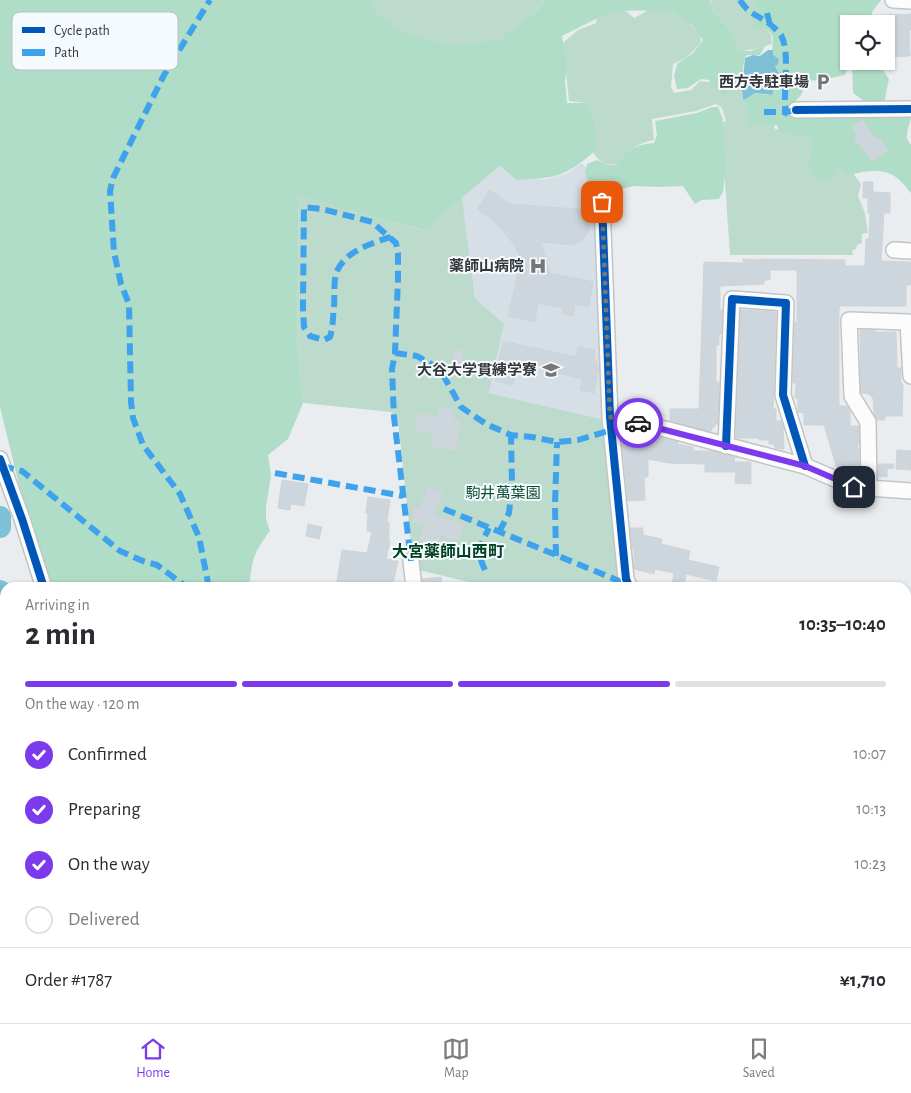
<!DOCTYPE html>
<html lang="en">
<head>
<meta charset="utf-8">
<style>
  body { margin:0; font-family:"Alegreya Sans","Noto Sans JP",sans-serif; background:#f7f7f7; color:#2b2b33; height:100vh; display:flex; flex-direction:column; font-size:19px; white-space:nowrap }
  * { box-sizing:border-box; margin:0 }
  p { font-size:16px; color:#7c7c81 }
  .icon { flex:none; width:28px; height:28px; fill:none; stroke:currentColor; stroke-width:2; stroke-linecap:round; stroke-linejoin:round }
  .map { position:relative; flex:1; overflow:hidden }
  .details { position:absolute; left:0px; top:582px; width:911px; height:441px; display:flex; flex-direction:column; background:#fff; border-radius:15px 15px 0 0; box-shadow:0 1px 4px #0004 }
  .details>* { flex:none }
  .fabs { position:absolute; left:840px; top:15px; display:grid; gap:10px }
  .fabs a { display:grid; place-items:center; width:55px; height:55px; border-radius:0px; background:#fff; box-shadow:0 1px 4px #0004; font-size:25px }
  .pin { position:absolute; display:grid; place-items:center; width:42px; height:42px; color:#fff; margin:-21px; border-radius:10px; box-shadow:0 2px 8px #0006 }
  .courier { position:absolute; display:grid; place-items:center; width:50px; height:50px; margin:-25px; border:4px solid #7c3aed; border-radius:50%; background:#fff; color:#222; box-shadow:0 1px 6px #0007 }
  .headline em { font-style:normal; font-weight:700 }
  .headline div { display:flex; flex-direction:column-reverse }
  .headline { display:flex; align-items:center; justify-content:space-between; height:85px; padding:0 25px }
  h1 { font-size:32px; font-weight:700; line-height:38px }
  .bar { display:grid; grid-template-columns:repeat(4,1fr); gap:8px 5px; align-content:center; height:60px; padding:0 25px }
  .bar i { height:6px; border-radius:4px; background:#e1e1e2 }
  .bar .active { background:#7c3aed }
  .bar p { grid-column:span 4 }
  .line { display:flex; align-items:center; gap:12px; padding:0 25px; border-top:1px solid #e1e1e2 }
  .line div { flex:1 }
  ol { padding:0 25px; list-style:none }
  li { display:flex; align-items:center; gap:15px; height:55px }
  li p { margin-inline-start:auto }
  li .icon { padding:5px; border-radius:50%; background:#7c3aed; color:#fff; stroke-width:4 }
  li:last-child { color:#7c7c81 }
  li i { width:28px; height:28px; border:2px solid #e1e1e2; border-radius:50% }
  .tabs { display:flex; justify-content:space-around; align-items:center; height:70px; border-top:1px solid #e1e1e2; background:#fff; font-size:14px; color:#7c7c81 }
  .tabs a { display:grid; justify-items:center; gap:2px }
  .tabs .active { color:#7c3aed }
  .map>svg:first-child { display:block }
  .built { fill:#d7dfe6 }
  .green { fill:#bddbcc }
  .forest { fill:#b0ddc7 }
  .water { fill:#7ec0d6 }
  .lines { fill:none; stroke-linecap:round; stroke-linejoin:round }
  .stream { stroke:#7ec0d6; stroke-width:4 }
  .river { stroke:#7ec0d6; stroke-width:22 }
  .building { fill:#ced6dd; stroke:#d1d3d5 }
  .minor-casing { stroke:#c2c5c6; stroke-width:18 }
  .minor { stroke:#fcfcfd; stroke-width:15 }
  .quiet { stroke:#3ea3ec; stroke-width:6; stroke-dasharray:12 6; stroke-linecap:butt }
  .cycleway-casing { stroke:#f5fafe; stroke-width:11 }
  .cycleway { stroke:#0057b8; stroke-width:8 }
  .done { stroke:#747678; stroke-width:5; stroke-dasharray:0 9 }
  .route { stroke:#7c3aed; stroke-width:6 }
  .labels { text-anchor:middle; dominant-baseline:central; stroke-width:4; stroke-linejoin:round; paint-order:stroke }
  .poi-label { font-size:15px; font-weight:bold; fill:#343638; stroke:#f5fafe; text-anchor:end }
  .park-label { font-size:15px; fill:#0e4d33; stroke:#f5fafe }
  .neighbourhood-label { font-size:16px; font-weight:bold; fill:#014021; stroke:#f5fafe }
  .key { fill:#f5fafe; stroke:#bbbfc3; stroke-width:1 }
  .key-label { font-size:14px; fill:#343638 }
</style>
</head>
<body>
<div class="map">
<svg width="911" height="1023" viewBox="0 0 911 1023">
  <rect width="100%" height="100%" fill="#eaedef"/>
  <path class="built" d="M582,163l14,14 6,25 8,219 -121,-28 15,-69 -29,-26 -13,-101 39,-31 17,14 29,-1 21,-6z"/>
  <path class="green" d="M259,0h285l-21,31 -33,26z
    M651,0h18l31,35 1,7c-10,11 -14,17 -28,22l-2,23 3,6 17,-3 9,-9 9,1 28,-28h5c3,15 -1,30 1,45l26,14 6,16 39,3 39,41 8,11 -3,12 7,17 3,20 -6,1v9l-5,2 -1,4 -4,2 1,4h-123l-5,-73 -7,-58 8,-3 -4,-13 -6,-4 -20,7 -44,8 2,21c-9,2 -17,4 -24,11 -4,3 -7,8 -11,11 -18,11 -30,-13 -32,-28 -2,-10 -1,-21 -2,-31l-16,-2 -6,-58 15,-13 18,-7 1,-8 14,-8 15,4 8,7 11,-6z
    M712,0h40l5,10 -2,18 9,-1 7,8 1,9 -17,5 -17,2 -8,-21 -19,-22 -1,-4z
    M299,195l123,35 40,-33 13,101 29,26 -15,69 121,28 18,166h-138l-76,-18 -16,-148 -7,-9 -88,-9 -6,-65z
    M911,716v82h-5v-81z"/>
  <path class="forest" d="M0,0h371l7,16 31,20 43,9 47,-5 37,-28 8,-12h167l-1,3 1,5 19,22 8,20 13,1 14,-5 -5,9h-12l-3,2c-3,17 -8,27 -21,38l-15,-15 -8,-1 -13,9 -11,1 -3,-13 3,-12 16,-11 10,-13 -11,-15 -19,-15 -61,1 -50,25 5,29 -2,17 2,21h18l7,9 5,37c-31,28 -40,29 -80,31l-17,-14 -77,64 -124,-34 -2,142 6,65 -15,36 -20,16 3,20 -5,33v11l4,12c-17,22 -18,30 -21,56h-200l-25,-82 -24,-98z
    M752,0h129l-9,12 -1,12h-22v37h2l-6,14 -23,5 -17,1c0,13 -7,18 -17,26l7,4 88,6 23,-2 5,3c-2,10 -8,18 0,27v48c-16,-20 -23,-24 -49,-21 -4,1 -12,3 -16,1 -3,-1 -6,-5 -9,-8l-3,10 -9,5c-29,-9 -9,-25 -13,-44 -10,-1 -23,-1 -33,-5l-2,-6 -6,1 -6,-4 -11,4 -6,-1 -1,-7 2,-3 -6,-16h3l9,-6 13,2c7,-9 14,-17 7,-29l4,-7 -6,-4c-3,-14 6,-18 -9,-27l-9,1 -3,-12 5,-7z
    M852,61h25l12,18 -6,29 -19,-7 -11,-8z
    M712,107h6l5,12 -1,8 2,8 2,32 -3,25 -4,7 -17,1 -7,4 -12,-18 -26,1 -23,-1 -17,4 -27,-2 -5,-15 2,-9 10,-4c22,13 20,-1 33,-10 7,-5 16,-6 24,-7l3,-8 -2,-14 42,-8z
    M183,1019h45l3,4h-39z"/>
  <path class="water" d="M768,50h5v5l6,4 -1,5 -3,2 3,6 6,3c-4,9 -10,9 -12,20l-17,-2 -9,6h-3l-1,-9 3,-32 8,-3 7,1z"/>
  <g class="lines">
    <path class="stream" d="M0,617l5,-2"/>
    <path class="river" d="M0,517v10
      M0,591l5,7"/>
  </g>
  <path class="building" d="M911,14v16h-2l1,26 -24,1v-42z
    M862,120l15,20 3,-2 8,12 -16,12 -18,-24 4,-3 -6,-7z
    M863,182h10v10l17,1v20h-6l-3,48 30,1v23h-5v21h-66l-1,3v97h8l3,5v15h9v18h-2l2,8v24l-4,1 -3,-12 -15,4 -13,-44h-20v-12l-6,-1v-14h-3l1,-15h-3v-6l2,-55h2v-52h-27v10h-6v4l-44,2v24h2l-1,24h-2v11h-3v37h3l-1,42h-3v3h-3v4h-4l-38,-10v-12h29l5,-147 39,1v-4l18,1v-1l84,1v6h20l1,-27h3l1,-26h-2v-15h-5z
    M490,190l19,14 81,6 -1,21 -6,9 -10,5 -32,-3 9,31 43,9 -5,25 -13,-3 -2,12 -11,-3 1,-5 -25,-5 -3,19 -27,-6 13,-57 -6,-13 -11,-14 -11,-12 -16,-11z
    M741,310l35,2 -3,97h3v12h5l2,5 1,23 -9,-1 -1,-4h-5v-4h-10v-2h-23z
    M860,330h15v2h21l1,36h4v16h2l-1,32h-17v4h-8l-3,-7 -1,-15 -4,-4 -8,-1z
    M503,341l73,16 2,-10 17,3 -1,11h3l-1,4 3,1 -5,27 -14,-3 2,-11 -65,-16 -4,22 -18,-4z
    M454,349l9,1 -2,23 -9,-1z
    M440,407l15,3 -2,10 8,1 -6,30 -24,-5 2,-13 -18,-3 3,-17 20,4z
    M624,430l54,12 -1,2 16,3v4h20l22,6 -1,5h17v22l-16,-1 1,-11h-31v-8l-36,-1 -21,-4v18h-4l1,23 -17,1 -6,-63z
    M897,450l14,1v19l-15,-1z
    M878,464h15l1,4 -7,1v8l-9,-1z
    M282,480l26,4 -4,22 -13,-2 -1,6 -12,-2z
    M428,487l15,6 -9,22 30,10 -6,16 -17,-5 -4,11 -18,-6 6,-17 -13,-1 1,-15 6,1z
    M368,497l22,3 -3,22h2v20h1l-4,17 12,2 -6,27h-56l6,-38 25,3 5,-21 -5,-1 1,-18h-2z
    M308,524l14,3 -3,12 -13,-3z
    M630,528h13v7l19,4 -1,5 29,7 -2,9 31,7 -3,14 -30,-7 -2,13 -12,-2 2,-12 -19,-4 -1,5 -20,-5v-19h-1z
    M441,577l1,11h-19l-1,-9z"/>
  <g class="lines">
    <g class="minor-casing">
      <path id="minor" d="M893,0l18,1
        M796,110l115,-1
        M602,202l8,215 16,162 4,9
        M894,250l17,1
        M610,417l59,13 136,36 49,21 57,4
        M726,446l6,-147 54,4 -3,92 22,71
        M0,459l22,60 22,69
        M869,488l-1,-66 -16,-26 -3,-76 59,2 3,54
        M411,561l3,27
        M0,865l5,2
        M906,902l5,2
        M0,928l5,1
        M906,960h5
        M0,972l5,1
        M165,1019l9,4
        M233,1019l3,4
        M437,1019l6,4
        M860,1019h51
        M3,1023l2,-11
        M767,1023v-4"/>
    </g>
    <use href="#minor" class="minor"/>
    <path class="quiet" d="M740,0c8,14 18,15 30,24 3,3 9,8 11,11 9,17 3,52 4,71l1,6 10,-2
      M767,13l3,12
      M764,112h22l2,3
      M391,237c-19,6 -45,14 -54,34 -4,9 -2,25 -3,35 -1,10 -1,21 -4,31l-6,3 -14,-4 -6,-9 -1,-19 1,-101 18,2 50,13 24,21 2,10v26l-3,74 -3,16 2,48 17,144
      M395,353l22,3 16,9 9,8 19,34 25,17 25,11 21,2 25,5 21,-2 33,-10
      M2,466l20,5 98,80 23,10 14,4 31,23
      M275,473l128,23
      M444,509l185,76
      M499,532l10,-19 3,-28 -1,-50
      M556,556l-1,-51 2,-63
      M485,570c-9,-19 -5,-24 4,-42
      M209,588l-10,-51 -19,-43 -37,-49 -10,-27 -2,-16 -2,-98 -8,-20 -7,-32 -4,-61 3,-13 51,-103 46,-75"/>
    <g class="cycleway-casing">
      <path id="cycleway" d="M796,110l115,-1
        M602,202l8,215 16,162 4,9
        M726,446l6,-147 54,4 -3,92 22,71
        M0,459l22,60 22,69"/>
    </g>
    <use href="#cycleway" class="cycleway"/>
  </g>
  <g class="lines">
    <path class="done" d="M602,202l8,215 28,6"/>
    <path class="route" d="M638,423l167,43 49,21"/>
  </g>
  <defs>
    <g id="parking-bare" transform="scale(1.35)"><path d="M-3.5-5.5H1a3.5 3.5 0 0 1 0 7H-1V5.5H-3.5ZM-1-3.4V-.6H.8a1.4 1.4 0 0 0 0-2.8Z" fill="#747678" stroke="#f5fafe" stroke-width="2.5" paint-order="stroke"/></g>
    <g id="hospital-bare" transform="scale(1.35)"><path d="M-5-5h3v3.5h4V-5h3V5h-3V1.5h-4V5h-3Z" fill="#747678" stroke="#f5fafe" stroke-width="2.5" paint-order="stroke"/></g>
    <g id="university-bare" transform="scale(1.35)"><path d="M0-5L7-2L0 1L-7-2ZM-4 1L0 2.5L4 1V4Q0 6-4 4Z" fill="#747678" stroke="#f5fafe" stroke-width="2.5" paint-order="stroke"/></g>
  </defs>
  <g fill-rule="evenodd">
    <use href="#parking-bare" x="823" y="82"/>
    <use href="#hospital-bare" x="538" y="266"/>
    <use href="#university-bare" x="551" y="370"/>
  </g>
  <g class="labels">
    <g class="poi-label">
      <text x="809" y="82">西方寺駐車場</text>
      <text x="524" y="266">薬師山病院</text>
      <text x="537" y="370">大谷大学貫練学寮</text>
    </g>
    <g class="park-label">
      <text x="503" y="493">駒井萬葉園</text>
    </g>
    <g class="neighbourhood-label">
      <text x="448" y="552">大宮薬師山西町</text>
    </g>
  </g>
  <rect x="12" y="12" width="166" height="58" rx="8" class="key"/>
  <rect x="22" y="27" width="23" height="6" fill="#0057b8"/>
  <rect x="22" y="49" width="23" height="7" fill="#3ea3ec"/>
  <g class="key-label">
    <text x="54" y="35">Cycle path</text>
    <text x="54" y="57">Path</text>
  </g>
</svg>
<div class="fabs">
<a><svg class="icon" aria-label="locate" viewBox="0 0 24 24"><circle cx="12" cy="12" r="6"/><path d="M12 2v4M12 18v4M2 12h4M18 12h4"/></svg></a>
</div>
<div class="pin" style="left:602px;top:202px;background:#ea580c"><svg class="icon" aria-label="bag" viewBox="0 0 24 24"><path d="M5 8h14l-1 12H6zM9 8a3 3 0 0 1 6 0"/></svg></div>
<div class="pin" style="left:854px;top:487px;background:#1f2937"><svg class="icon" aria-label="home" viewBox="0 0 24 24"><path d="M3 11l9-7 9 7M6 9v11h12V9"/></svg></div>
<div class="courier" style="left:638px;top:423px"><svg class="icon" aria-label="car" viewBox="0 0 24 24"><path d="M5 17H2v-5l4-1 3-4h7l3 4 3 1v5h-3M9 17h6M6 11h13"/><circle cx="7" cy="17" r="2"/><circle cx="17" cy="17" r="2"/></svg></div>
<section class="details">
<div class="headline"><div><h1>2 min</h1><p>Arriving in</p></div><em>10:35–10:40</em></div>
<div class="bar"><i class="active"></i><i class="active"></i><i class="active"></i><i></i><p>On the way · 120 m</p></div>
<ol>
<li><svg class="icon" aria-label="check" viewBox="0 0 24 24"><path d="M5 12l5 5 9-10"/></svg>Confirmed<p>10:07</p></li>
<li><svg class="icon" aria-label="check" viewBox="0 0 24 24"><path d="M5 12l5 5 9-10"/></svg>Preparing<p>10:13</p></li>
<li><svg class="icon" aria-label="check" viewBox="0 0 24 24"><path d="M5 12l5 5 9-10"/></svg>On the way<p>10:23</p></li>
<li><i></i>Delivered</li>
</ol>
<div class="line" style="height:65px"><div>Order #1787</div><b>¥1,710</b></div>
</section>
</div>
<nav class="tabs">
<a class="active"><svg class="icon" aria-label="home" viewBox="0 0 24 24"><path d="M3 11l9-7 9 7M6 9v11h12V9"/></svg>Home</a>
<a><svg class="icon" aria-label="map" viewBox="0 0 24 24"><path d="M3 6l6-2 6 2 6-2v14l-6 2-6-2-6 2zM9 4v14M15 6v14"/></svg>Map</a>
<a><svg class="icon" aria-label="saved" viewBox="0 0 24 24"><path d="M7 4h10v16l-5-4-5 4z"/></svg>Saved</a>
</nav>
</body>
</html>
